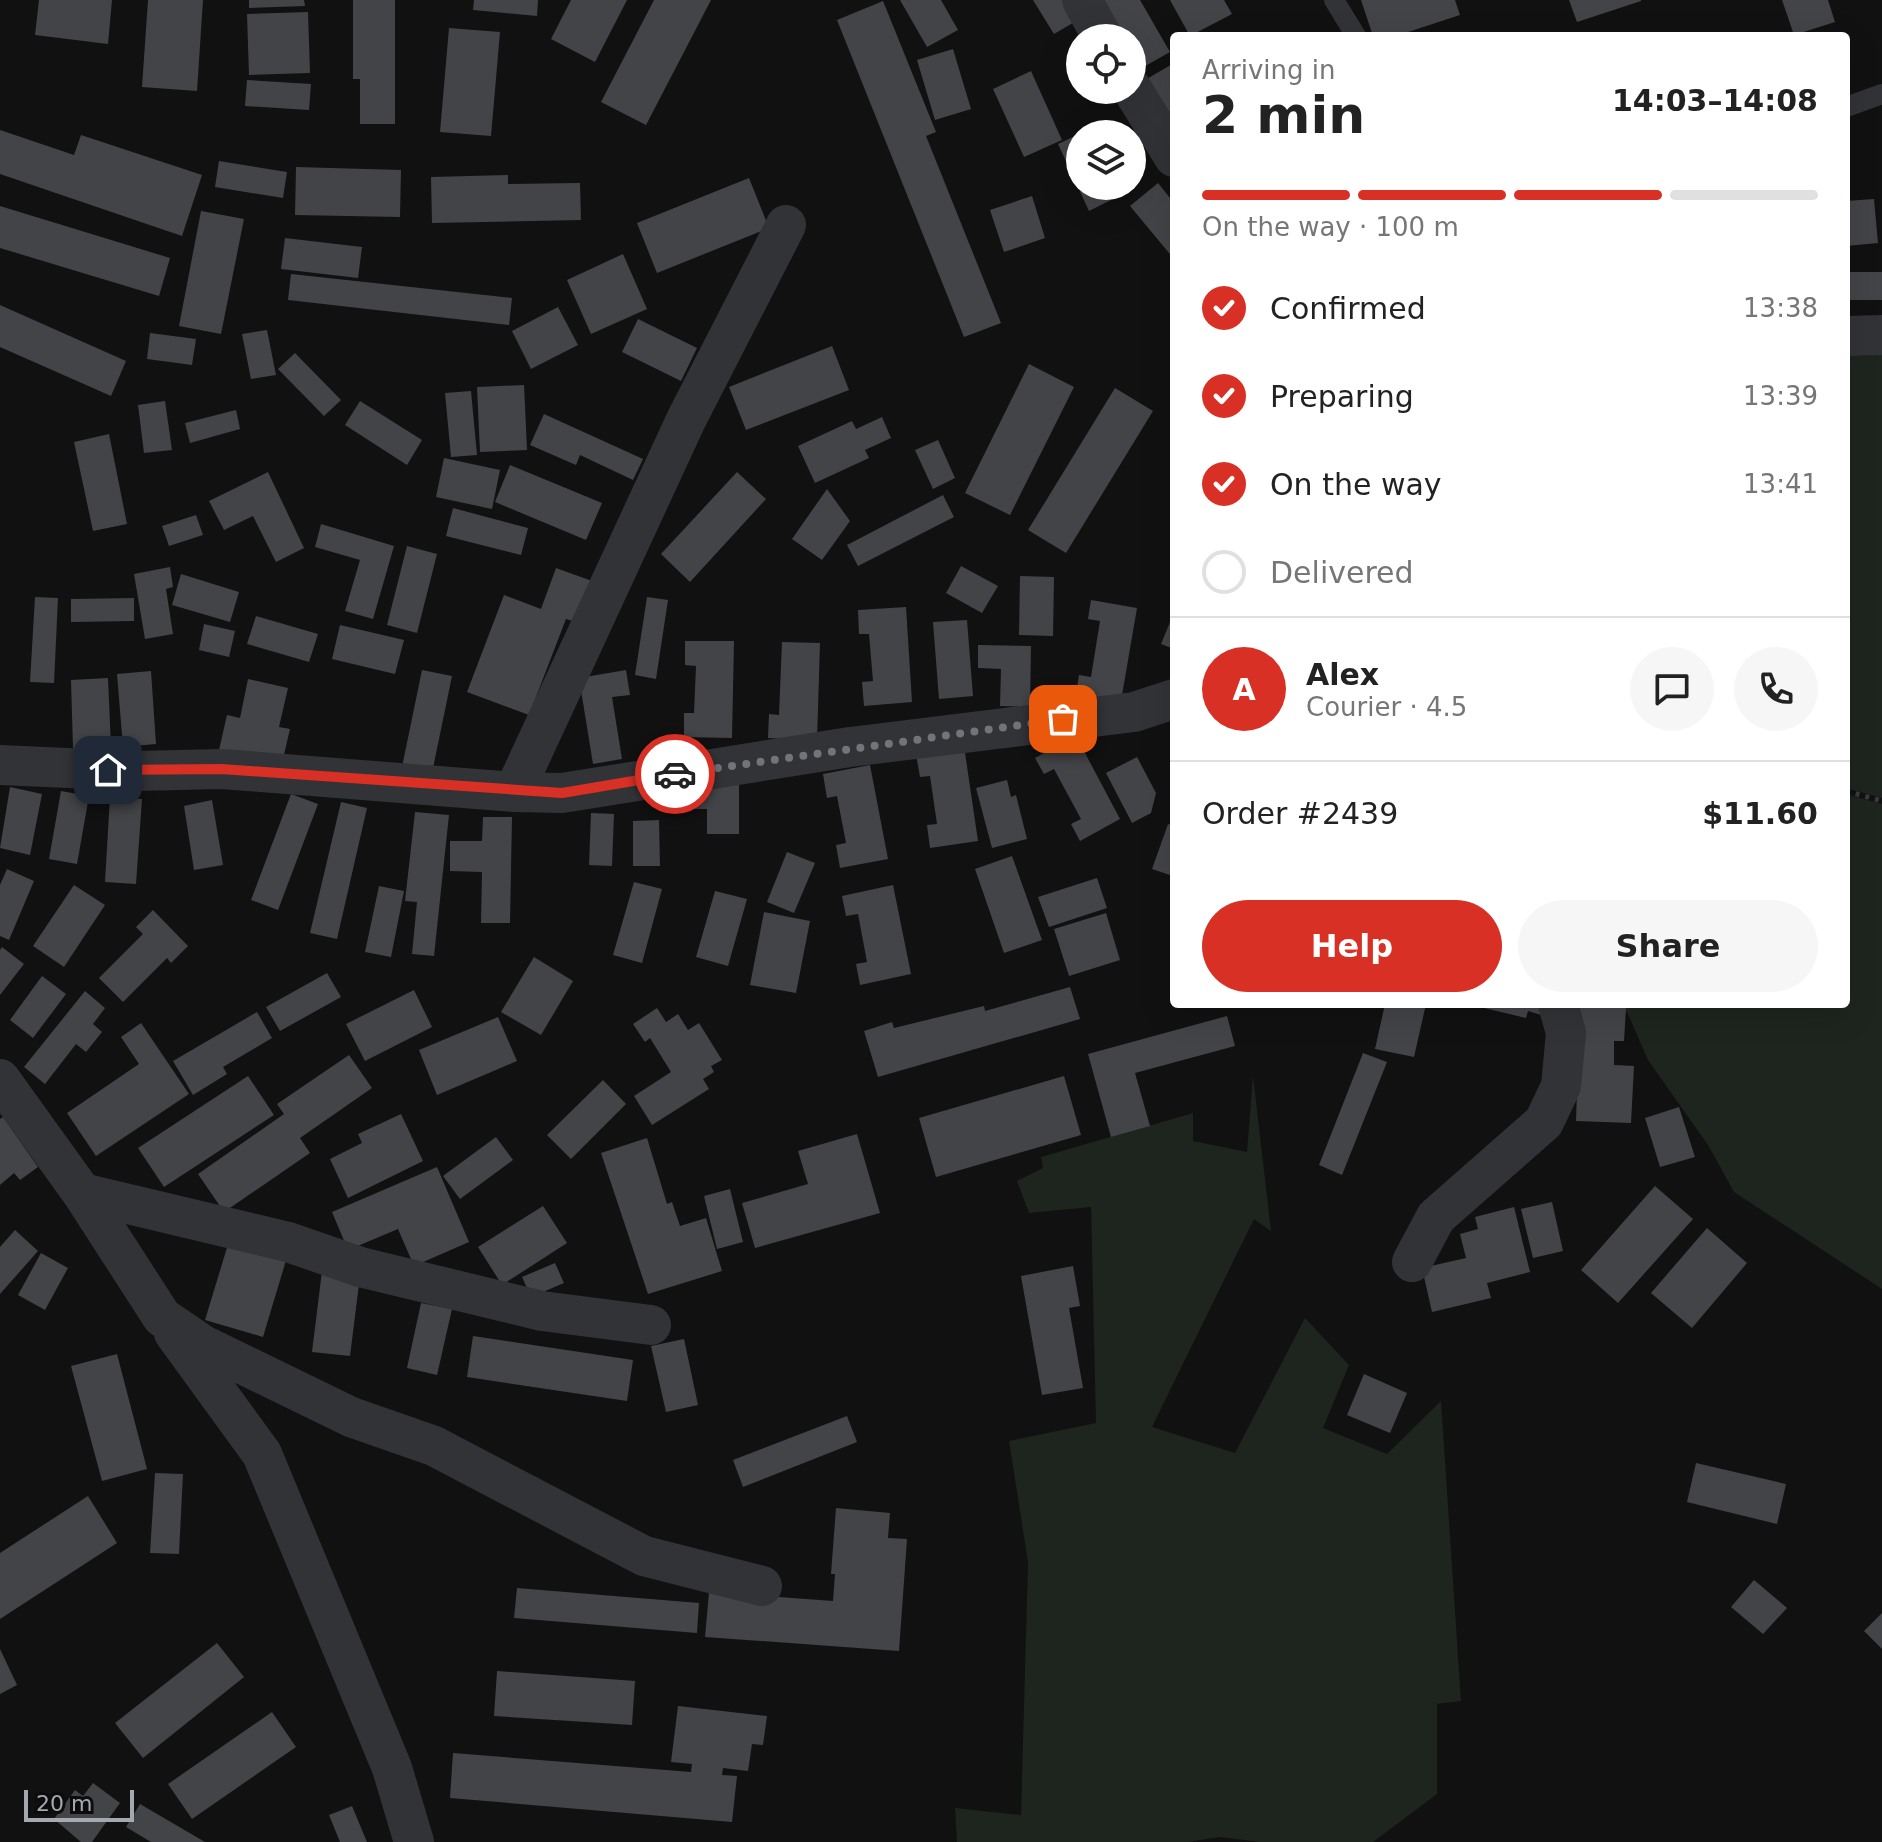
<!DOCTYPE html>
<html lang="en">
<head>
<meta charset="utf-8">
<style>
  body { margin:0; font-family:"DejaVu Sans",sans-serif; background:#f6f6f6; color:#222; height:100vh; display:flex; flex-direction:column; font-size:30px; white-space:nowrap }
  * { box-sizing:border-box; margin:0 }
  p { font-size:26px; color:#767676 }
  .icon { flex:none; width:44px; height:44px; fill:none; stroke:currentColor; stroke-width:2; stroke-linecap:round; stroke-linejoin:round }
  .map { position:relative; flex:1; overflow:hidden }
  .drawer { position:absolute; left:1170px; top:32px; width:680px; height:976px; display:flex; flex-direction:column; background:#fff; border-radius:8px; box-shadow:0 8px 32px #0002 }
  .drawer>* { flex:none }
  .fabs { position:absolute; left:1066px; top:24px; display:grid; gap:16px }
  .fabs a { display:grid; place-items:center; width:80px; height:80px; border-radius:50%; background:#fff; box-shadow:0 8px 32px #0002; font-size:40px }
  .scale { position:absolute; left:24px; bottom:20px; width:110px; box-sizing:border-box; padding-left:8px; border:4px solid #a4a9b1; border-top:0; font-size:22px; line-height:28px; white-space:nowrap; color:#a4a9b1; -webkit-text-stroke:6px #0c0c0d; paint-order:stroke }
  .pin { position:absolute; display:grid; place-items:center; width:68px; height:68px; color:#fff; margin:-34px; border-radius:16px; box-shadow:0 4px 12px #0006 }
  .courier { position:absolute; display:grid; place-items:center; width:80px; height:80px; margin:-40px; border:6px solid #d93025; border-radius:50%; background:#fff; color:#222; box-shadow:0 2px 10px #0007 }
  .headline em { font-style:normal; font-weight:700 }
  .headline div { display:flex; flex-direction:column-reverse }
  .headline { display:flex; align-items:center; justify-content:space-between; height:136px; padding:0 32px }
  h1 { font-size:52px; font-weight:700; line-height:60px }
  .bar { display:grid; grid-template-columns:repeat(4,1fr); gap:12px 8px; align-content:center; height:96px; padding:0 32px }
  .bar i { height:10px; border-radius:6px; background:#e0e0e0 }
  .bar .on { background:#d93025 }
  .bar p { grid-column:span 4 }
  .line { display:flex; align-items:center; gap:20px; padding:0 32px; border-top:2px solid #e0e0e0 }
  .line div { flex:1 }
  .round { display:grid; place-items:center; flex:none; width:84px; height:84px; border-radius:42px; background:#f6f6f6 }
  ol { padding:0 32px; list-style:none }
  li { display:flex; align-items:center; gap:24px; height:88px }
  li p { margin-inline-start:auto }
  li .icon { padding:8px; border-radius:50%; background:#d93025; color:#fff; stroke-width:4 }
  li:last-child { color:#767676 }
  li i { width:44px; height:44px; border:4px solid #e0e0e0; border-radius:50% }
  .button { display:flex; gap:16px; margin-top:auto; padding:16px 32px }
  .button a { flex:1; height:92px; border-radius:48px; background:#d93025; color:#fff; font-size:32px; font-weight:700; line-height:92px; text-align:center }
  .button a+a { background:#f6f6f6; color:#222 }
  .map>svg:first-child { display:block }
  .green { fill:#1e241e }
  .building { fill:#434447 }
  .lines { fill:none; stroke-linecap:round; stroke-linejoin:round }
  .path { stroke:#383a3d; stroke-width:5; stroke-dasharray:4 6; stroke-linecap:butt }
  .lane { stroke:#323336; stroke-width:20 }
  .street { stroke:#323336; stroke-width:40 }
  .done { stroke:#717479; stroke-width:8; stroke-dasharray:0 14.4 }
  .route { stroke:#d93025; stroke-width:10 }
</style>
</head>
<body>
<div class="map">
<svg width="1882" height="1842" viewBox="0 0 1882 1842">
  <rect width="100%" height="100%" fill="#111112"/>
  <path class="green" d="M1882,339v459l-36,-10v-446z
    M1846,794l36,10v485l-148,-97 -26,-47 -60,-85 -21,-48 -7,-8h226z
    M1253,1076l18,155 -17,-12 -102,208 83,26 70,-135 44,47 -26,63 64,26 54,-53 20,300 -24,3v90l-64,48h-113l-40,-5 -32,5h-231l-2,-34 66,7 7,-253 -19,-121 87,-18 -5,-216 -62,6 -12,-32 26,-13 -2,-11 152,-44v28l54,11z"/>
  <path class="building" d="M39,0h73l-4,44 -73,-9z
    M148,0h55l-6,91 -55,-4z
    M249,0h55l1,6 -56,2z
    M353,0h42v124h-35v-45h-7z
    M474,0h64l-1,16 -64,-6z
    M571,0h56l-32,62 -44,-23z
    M654,0h57l-65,125 -45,-23z
    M900,0h41l17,30 -31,17z
    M1033,0h33l12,20 -24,14z
    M1091,0h49l30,52 -37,21 -1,-35h-19z
    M1170,0h54l8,14 -42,22z
    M1361,0h94l5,15 -64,21h-23z
    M1569,0h72v1l-64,21z
    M1782,0h46l7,22 -41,13z
    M883,1l53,131 -10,4 75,187 -37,14 -127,-317z
    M308,12l2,61 -61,2 -2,-61z
    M449,28l51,4 -9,104 -51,-4z
    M953,49l18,60 -36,11 -18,-60z
    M1174,63v67l-29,-50z
    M1031,71l31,69 -38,17 -31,-68z
    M247,80l64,4 -2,26 -64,-4z
    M1090,129l2,5h-12v52h36l5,9 -32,16 -31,-67z
    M0,130l74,25 7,-20 121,40 -20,61 -182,-62z
    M219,161l68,11 -4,26 -68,-11z
    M296,167l105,3 -1,47 -105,-2z
    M508,175v9l72,-1 1,37 -149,3 -1,-46z
    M749,178l20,50 -112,45 -20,-50z
    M1158,183l16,20v56l-44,-53z
    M1032,196l13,42 -41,14 -14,-42z
    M1874,199l4,44 -32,3v-45z
    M0,206l170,52 -11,38 -159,-48z
    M201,211l43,8 -23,115 -42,-8z
    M285,238l77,9 -4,31 -77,-9z
    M623,254l24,55 -56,25 -24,-54z
    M1846,272h36v28h-36z
    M291,274l221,24 -3,27 -221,-25z
    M0,305l126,56 -15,35 -111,-49z
    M558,307l20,38 -47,24 -19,-38z
    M638,319l59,29 -16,33 -59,-29z
    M267,330l9,45 -25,4 -9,-45z
    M150,333l46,6 -4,26 -45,-6z
    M832,346l17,44 -103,40 -17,-43z
    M295,353l46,47 -17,16 -46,-47z
    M1029,364l45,23 -64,128 -45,-22z
    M524,385l3,65 -47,2 -3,-65z
    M1115,388l38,23 -87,142 -38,-23z
    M471,391l6,64 -26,2 -6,-64z
    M165,401l7,49 -28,3 -6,-48z
    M360,401l62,39 -15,25 -62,-40z
    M236,410l4,19 -50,14 -5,-20z
    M544,414l99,45 -10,21 -53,-25 -4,10 -46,-20z
    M882,417l9,21 -26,12 4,8 -54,25 -17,-37 54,-25 4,8z
    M109,434l18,90 -34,7 -19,-89z
    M938,440l17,38 -22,11 -18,-39z
    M444,458l56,12 -8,39 -56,-12z
    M510,465l92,38 -16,37 -91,-38z
    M268,472l36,76 -28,14 -23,-46 -29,14 -15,-29z
    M737,472l29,27 -76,83 -29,-28z
    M827,489l23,32 -28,39 -30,-21z
    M943,495l11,22 -96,49 -11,-21z
    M453,508l75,20 -7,27 -75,-19z
    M196,515l7,20 -34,11 -7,-20z
    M321,524l73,22 -21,73 -28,-8 15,-51 -45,-13z
    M407,546l30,8 -20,79 -30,-8z
    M961,566l37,20 -16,27 -36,-20z
    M170,567l3,20 -7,2 7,45 -28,5 -11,-65z
    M556,568l36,13 -16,41 -10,-3 -37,96 -62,-23 37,-97 37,14z
    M181,574l58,18 -9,30 -58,-17z
    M1020,576l34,1 -1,59 -34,-1z
    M35,597l23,1 -4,85 -24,-1z
    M647,597l21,3 -12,79 -21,-4z
    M134,598v23l-63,1v-23z
    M1091,600l46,8 -16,93 -45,-7 3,-19 12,2 9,-56 -12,-2z
    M906,607l6,95 -48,4 -2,-24 11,-1 -4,-47h-10l-1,-24z
    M256,616l62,18 -9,28 -62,-18z
    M967,620l6,76 -34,3 -6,-77z
    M1170,622l4,1v26l-13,-5z
    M204,624l31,7 -6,26 -30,-7z
    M340,625l64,15 -9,34 -63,-15z
    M685,641h49l-2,97 -48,-1v-24h10l2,-47 -11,-1z
    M782,642l38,1 -3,97 -49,-2 1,-24 10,1z
    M978,645l53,1 -1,61 -30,-1 1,-37 -23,-1z
    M422,670l30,6 -20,97 -30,-6z
    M626,670l4,25 -18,2 10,62 -29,5 -14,-86z
    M151,671l5,73 -33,3 -6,-73z
    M108,678l3,69 -38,1 -2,-68z
    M248,679l40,9 -9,39 11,2 -8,34 -63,-13 8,-35 13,3z
    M1076,736l44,83 -40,22 -9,-17 10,-5 -27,-50 -10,5 -9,-16z
    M964,746l14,95 -48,7 -3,-23 10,-1 -7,-48 -10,1 -4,-23z
    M1137,757l19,36 -5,20 -19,10 -26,-50z
    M870,765l18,94 -48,9 -4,-23 10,-2 -9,-47 -10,2 -4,-24z
    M1007,780l4,17 5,-2 11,44 -35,9 -16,-60z
    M686,782h53v52h-32v-25h-21z
    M10,787l32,7 -12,61 -30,-7z
    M61,791l28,5 -12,68 -28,-5z
    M291,794l27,10 -40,106 -27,-10z
    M110,797l32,2 -6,85 -31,-2z
    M212,800l11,65 -29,5 -10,-64z
    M341,802l26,6 -30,131 -27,-6z
    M415,812l34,3 -15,141 -22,-2 5,-52 -12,-1z
    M591,813l23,1 -2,52 -23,-1z
    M483,817h29l-2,106h-29l1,-51 -32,-1v-30h32z
    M659,820l1,46h-27v-45z
    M1168,824l6,2 -1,50 -21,-7z
    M787,852l28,11 -21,50 -27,-11z
    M1012,856l30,84 -38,13 -29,-84z
    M7,869l27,12 -25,59 -9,-4v-51z
    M1097,878l10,30 -58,19 -11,-30z
    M634,882l28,7 -20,74 -29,-8z
    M74,885l31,20 -41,62 -31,-21z
    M893,885l18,89 -51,11 -4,-21 11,-2 -9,-48 -12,2 -4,-20z
    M379,886l25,5 -13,66 -26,-5z
    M715,891l32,8 -19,67 -32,-9z
    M153,910l35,36 -17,17 -4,-5 -44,44 -24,-24 44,-44 -7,-7z
    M764,912l46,9 -14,72 -46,-8z
    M1106,913l14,47 -51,16 -15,-47z
    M2,947l22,17 -24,31v-45z
    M534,957l39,24 -32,54 -40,-23z
    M327,973l14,24 -61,34 -14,-24z
    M42,976l24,18 -33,44 -23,-18z
    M1070,987l10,32 -202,58 -14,-46 28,-9 2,6 90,-22 1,5z
    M414,990l18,37 -67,34 -19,-37z
    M85,991l20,17 -12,16 9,8 -16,20 -10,-8 -31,40 -21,-17z
    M1385,1004h41l-12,53 -39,-8z
    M1480,1004h63l-2,11 -13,-4 -2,7 -46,-11z
    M1580,1006l46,2 -2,33h-10v24l20,1 -3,57 -55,-2z
    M657,1008l9,14 12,-8 10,16 11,-7 23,37 -11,6 3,6 -11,7 6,10 -57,36 -18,-29 37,-24 -21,-34 -5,4 -12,-18z
    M257,1012l15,26 -49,29 4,7 -34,21 -20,-34z
    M1227,1016l8,30 -100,27 15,53 -39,11 -23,-83z
    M498,1017l19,44 -80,34 -18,-45z
    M141,1023l48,71 -93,62 -29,-43 72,-49 -18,-27z
    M1363,1053l24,9 -45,113 -23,-10z
    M349,1055l23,33 -72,50 10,15 -86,59 -26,-38 86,-60 -7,-10z
    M248,1076l26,39 -110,72 -26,-39z
    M1064,1076l17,59 -145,42 -17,-59z
    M603,1080l23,24 -55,55 -24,-24z
    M1679,1107l16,50 -35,10 -15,-49z
    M401,1114l22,47 -75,37 -18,-39 32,-16 -4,-9z
    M3,1117l35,50 -18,13 -6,-7 -14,12v-66z
    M857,1134l23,79 -125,35 -13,-45 66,-19 -10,-33z
    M496,1137l17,23 -53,39 -17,-23z
    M647,1138l20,66 5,-2 8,24 26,-8 16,53 -74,23 -47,-141z
    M437,1167l32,75 -55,24 -16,-37 -50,21 -16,-38z
    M1655,1186l38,33 -75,84 -37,-33z
    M730,1189l13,53 -26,7 -13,-53z
    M1552,1202l11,49 -30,7 -12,-49z
    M543,1206l24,37 -65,42 -24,-38z
    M1514,1207l16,65 -43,11 4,15 -59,14 -10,-44 44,-10 -6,-24 18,-5 -3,-12z
    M1707,1228l40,35 -55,65 -41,-35z
    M15,1230l23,21 -38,43v-47z
    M229,1241l58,16 -24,80 -58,-17z
    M41,1253l27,15 -23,42 -27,-15z
    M555,1263l9,20 -33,14 -9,-20z
    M1073,1266l7,40 -11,2 14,80 -41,7 -21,-119z
    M322,1271l38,5 -10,80 -38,-4z
    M421,1303l31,6 -15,66 -30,-7z
    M473,1336l160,24 -6,41 -160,-24z
    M684,1339l14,66 -32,7 -15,-66z
    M117,1354l30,115 -45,12 -31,-115z
    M1364,1374l43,19 -17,40 -43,-18z
    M847,1416l10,26 -114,45 -10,-27z
    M1696,1463l90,21 -9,40 -90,-22z
    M155,1473l28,1 -4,80 -29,-1z
    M88,1496l29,47 -117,76v-66z
    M836,1508l54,5 -2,25 19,1 -8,112 -194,-14 4,-45 124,9 2,-27h-4z
    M1754,1580l33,28 -24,26 -32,-27z
    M517,1588l182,15 -2,30 -183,-15z
    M1882,1613v36l-18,-18z
    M217,1643l27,34 -101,81 -28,-35z
    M0,1649l17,36 -17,9z
    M497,1671l138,10 -3,44 -138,-9z
    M678,1706l89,10 -4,29 -11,-1 -4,27 -25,-3 -1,7 15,1 -5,46 -282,-24 3,-45 238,19 1,-8 -21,-2z
    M272,1712l24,35 -104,72 -24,-35z
    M93,1783l27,20 -28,39h-11l-27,-23 21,-29 8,6z
    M140,1804l65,38h-54l-25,-15z
    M352,1806l15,36h-27l-11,-27z"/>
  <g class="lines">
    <path class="path" d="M1846,791l36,10"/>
    <path class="lane" d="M1334,0l22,36
      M1846,107l36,-13"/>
    <path class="street" d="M1082,0l21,38
      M1132,89l42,68
      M1846,336l36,-1
      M0,765l135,6 87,-2 292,23 172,-372 100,-195
      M514,792l48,1 288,-46 284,-35 40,-13
      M0,1079l82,114 80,124 41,28 148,72 83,29 210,110 118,30
      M82,1193l206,49 72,25 182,44 109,14
      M1412,1262l24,-45 108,-95 17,-36 5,-53 -8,-29
      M174,1333l88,121 130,314 22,74"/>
  </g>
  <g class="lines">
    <path class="done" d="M675,774l388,-55"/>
    <path class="route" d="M108,770l114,-1 340,24 113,-19"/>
  </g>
</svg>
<div class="fabs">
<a><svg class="icon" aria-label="locate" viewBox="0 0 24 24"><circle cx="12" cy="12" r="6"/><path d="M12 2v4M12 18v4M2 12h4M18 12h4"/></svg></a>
<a><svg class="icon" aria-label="layers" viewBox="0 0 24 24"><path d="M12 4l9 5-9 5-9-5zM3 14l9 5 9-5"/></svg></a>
</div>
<div class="scale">20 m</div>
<div class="pin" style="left:1063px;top:719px;background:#ea580c"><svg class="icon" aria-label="bag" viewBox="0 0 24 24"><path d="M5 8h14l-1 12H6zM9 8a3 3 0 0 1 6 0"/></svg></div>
<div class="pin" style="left:108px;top:770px;background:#1f2937"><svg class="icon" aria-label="home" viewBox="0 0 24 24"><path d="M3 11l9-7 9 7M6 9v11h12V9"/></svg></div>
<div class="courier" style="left:675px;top:774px"><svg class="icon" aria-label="car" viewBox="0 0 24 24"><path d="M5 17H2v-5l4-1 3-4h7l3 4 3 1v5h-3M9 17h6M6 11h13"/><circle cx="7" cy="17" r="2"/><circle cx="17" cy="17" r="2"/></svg></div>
<section class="drawer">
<div class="headline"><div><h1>2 min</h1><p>Arriving in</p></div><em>14:03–14:08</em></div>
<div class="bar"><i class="on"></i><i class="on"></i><i class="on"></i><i></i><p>On the way · 100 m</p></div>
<ol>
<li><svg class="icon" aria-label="check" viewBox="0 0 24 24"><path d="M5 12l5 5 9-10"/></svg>Confirmed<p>13:38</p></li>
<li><svg class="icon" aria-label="check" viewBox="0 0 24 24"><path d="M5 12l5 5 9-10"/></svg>Preparing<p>13:39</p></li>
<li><svg class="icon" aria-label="check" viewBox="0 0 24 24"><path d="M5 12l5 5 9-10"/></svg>On the way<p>13:41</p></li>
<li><i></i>Delivered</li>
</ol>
<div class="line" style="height:144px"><b class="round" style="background:#d93025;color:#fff">A</b><div><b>Alex</b><p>Courier · 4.5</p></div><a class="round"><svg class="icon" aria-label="chat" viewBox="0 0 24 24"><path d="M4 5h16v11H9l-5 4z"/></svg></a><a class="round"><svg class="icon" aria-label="phone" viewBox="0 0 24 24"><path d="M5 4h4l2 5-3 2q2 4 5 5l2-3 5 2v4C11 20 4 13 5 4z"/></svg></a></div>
<div class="line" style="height:104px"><div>Order #2439</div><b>$11.60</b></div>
<div class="button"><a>Help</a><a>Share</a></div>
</section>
</div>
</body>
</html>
